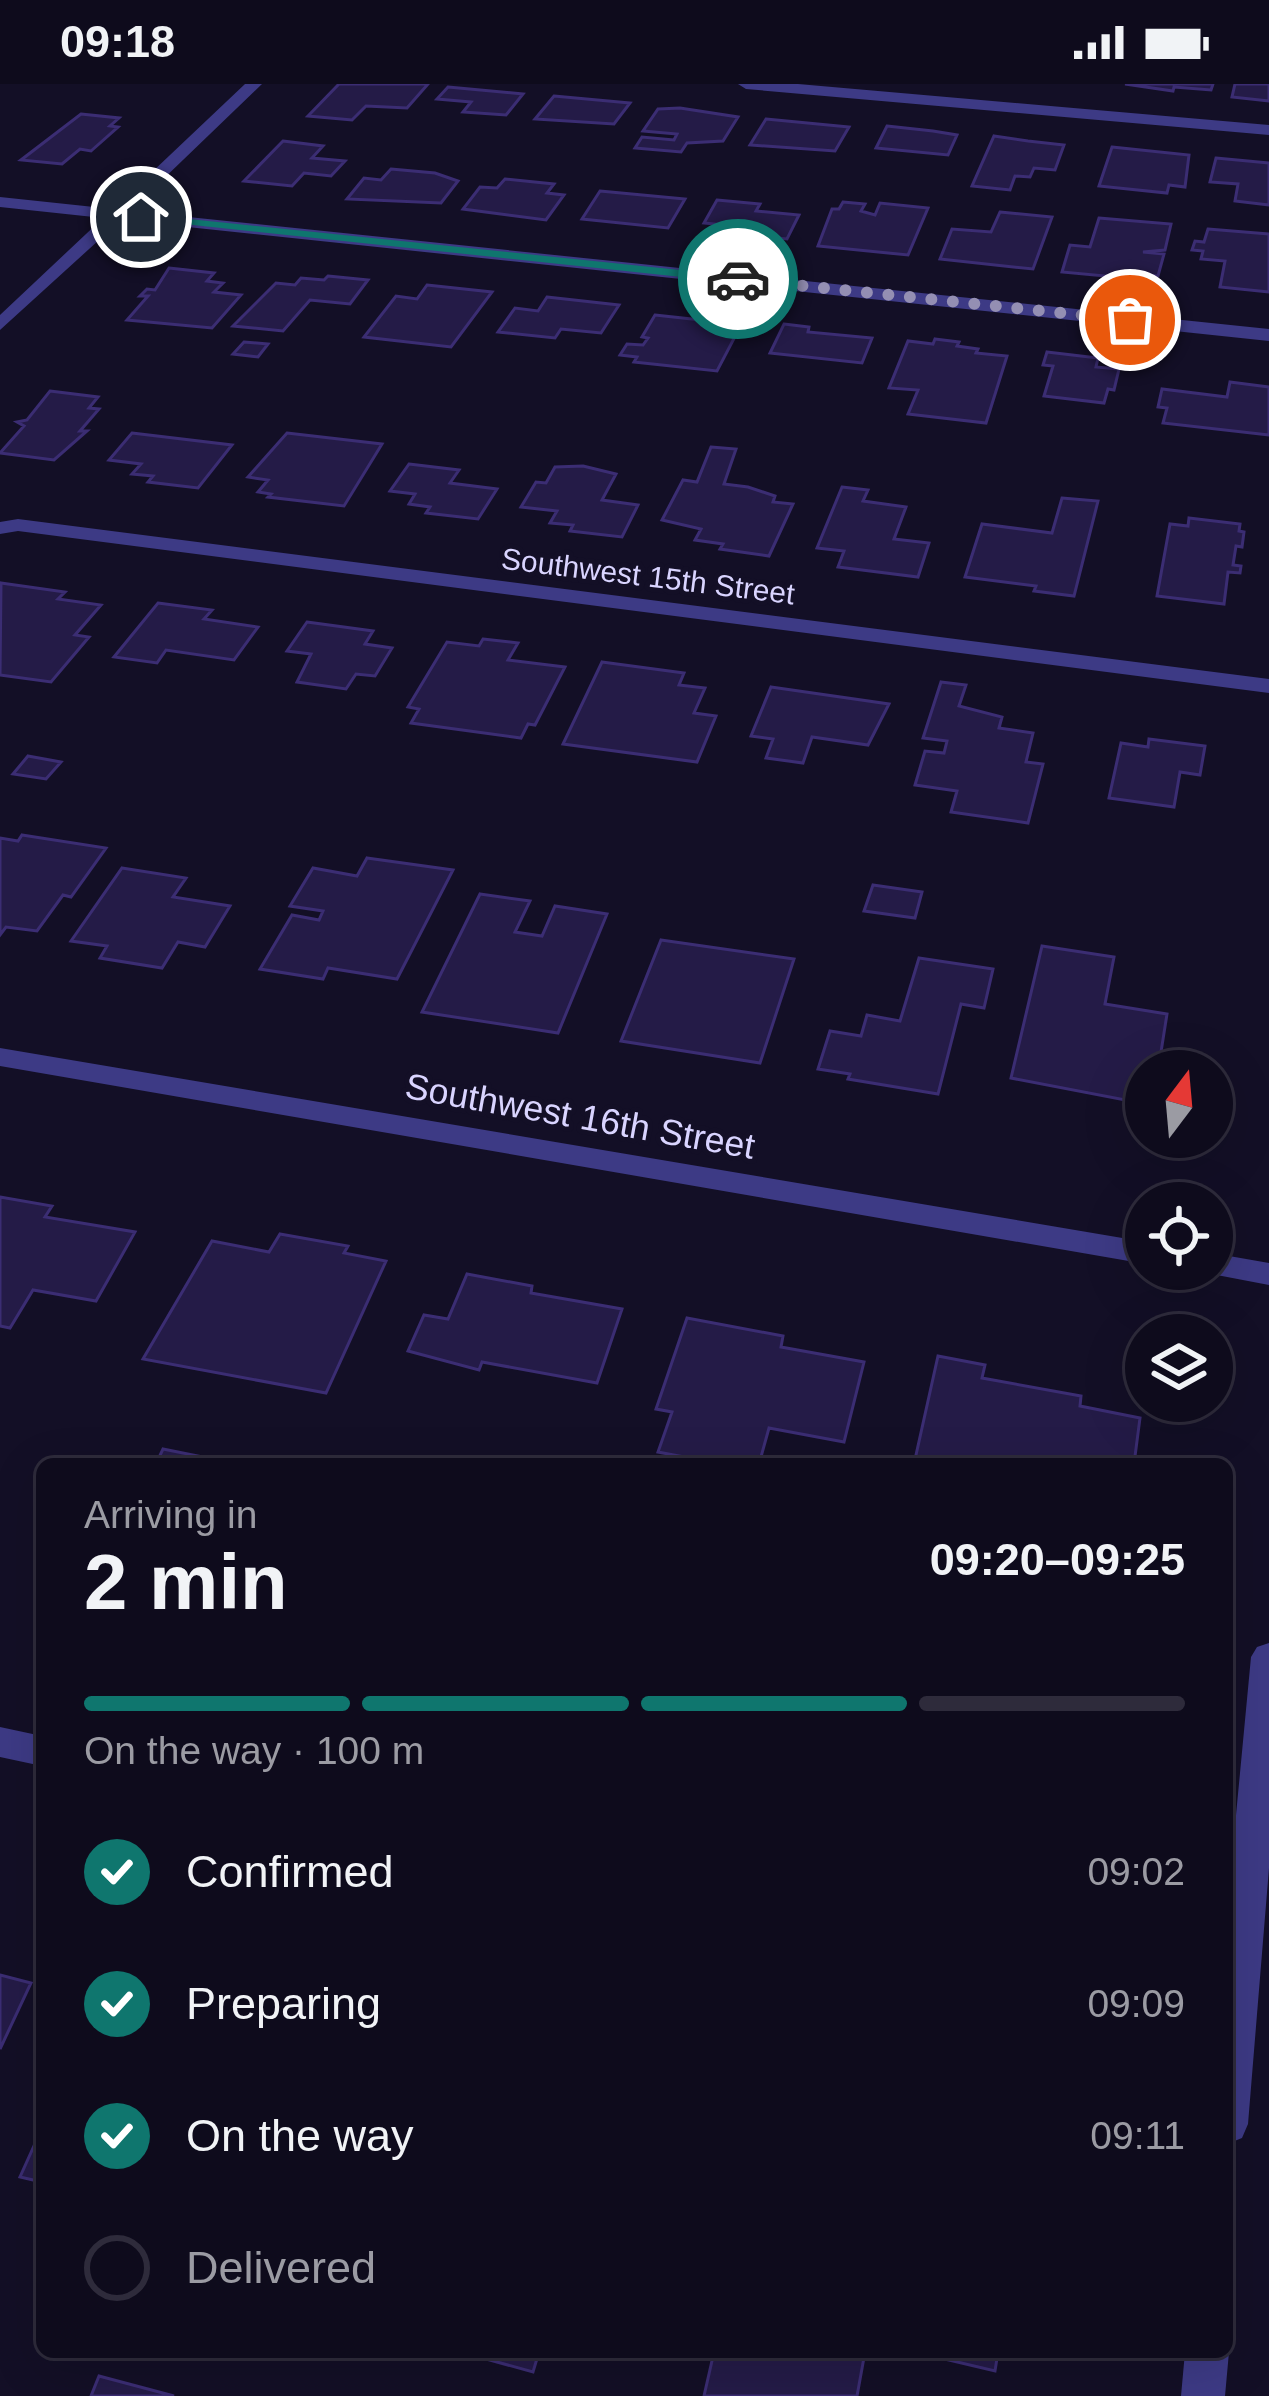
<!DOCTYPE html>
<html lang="en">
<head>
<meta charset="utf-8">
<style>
  body { margin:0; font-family:Arial,sans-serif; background:#171425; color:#f1f3f6; height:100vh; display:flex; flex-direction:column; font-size:45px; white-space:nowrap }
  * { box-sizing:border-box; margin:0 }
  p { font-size:39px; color:#9b9ba3 }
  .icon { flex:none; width:66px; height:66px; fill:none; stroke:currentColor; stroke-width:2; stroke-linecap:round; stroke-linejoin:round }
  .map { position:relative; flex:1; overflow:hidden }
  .sheet { position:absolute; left:36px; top:1374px; width:1197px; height:900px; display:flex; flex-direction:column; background:#0e0b1c; border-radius:18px; box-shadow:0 12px 48px #0002,0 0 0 3px #2e2b3b }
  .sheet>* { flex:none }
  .needle { width:78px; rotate:16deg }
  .fabs { position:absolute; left:1125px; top:966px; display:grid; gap:24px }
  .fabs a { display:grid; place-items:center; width:108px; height:108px; border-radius:50%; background:#0e0b1c; box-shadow:0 12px 48px #0002,0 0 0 3px #2e2b3b; font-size:60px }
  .pin { position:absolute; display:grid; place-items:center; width:102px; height:102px; color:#fff; margin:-51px; border:6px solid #fff; border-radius:50%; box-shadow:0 3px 12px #0007 }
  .courier { position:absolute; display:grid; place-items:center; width:120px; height:120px; margin:-60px; border:9px solid #0f766e; border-radius:50%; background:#fff; color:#222; box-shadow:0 3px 15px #0007 }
  .summary em { font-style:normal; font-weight:600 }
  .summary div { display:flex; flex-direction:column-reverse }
  .summary { display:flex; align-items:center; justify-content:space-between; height:204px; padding:0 48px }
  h1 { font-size:78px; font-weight:600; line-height:90px }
  .bar { display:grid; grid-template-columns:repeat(4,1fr); gap:18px 12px; align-content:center; height:144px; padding:0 48px }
  .bar i { height:15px; border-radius:9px; background:#2e2b3b }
  .bar .active { background:#0f766e }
  .bar p { grid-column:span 4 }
  ol { padding:0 48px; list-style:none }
  li { display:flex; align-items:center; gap:36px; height:132px }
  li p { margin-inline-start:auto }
  li .icon { padding:12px; border-radius:50%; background:#0f766e; color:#fff; stroke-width:4 }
  li:last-child { color:#9b9ba3 }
  li i { width:66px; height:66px; border:6px solid #2e2b3b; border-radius:50% }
  .status { display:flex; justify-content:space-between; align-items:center; height:84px; padding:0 60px; background:#0e0b1c; direction:ltr }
  .status svg { height:33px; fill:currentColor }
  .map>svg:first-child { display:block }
  .building { fill:#241b47; stroke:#3b2d73; stroke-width:3 }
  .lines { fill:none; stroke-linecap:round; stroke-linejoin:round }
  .minor { fill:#3d3a85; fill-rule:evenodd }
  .route { fill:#0f766e }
  .done { stroke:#948fb3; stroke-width:12; stroke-dasharray:0 21.6 }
  .labels { text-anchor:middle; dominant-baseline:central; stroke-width:10; stroke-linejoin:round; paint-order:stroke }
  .far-street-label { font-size:30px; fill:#d9d4ff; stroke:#130f26 }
  .street-label { font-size:36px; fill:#d9d4ff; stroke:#130f26 }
</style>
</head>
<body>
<div class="status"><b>09:18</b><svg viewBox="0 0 49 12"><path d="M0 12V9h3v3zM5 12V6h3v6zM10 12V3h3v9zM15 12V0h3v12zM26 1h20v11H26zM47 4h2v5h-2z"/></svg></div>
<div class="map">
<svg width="1269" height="2312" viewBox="0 0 1269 2312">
  <rect width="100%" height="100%" fill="#130f26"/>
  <path class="building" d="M339,0h89l-21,24 -41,-2 -14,14 -44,-4z
    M1125,0h88l-2,6 -37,-3 -1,4z
    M1235,0h34v17l-37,-4z
    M448,3l75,7 -17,21 -43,-3 8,-10 -34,-3z
    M554,12l76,7 -16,21 -79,-5z
    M658,25l22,-1 58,9 -15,24 -36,2 -6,9 -46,-4 7,-11 32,3 3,-6 -34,-3z
    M81,30l38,4 -9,8 8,1 -27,24 -11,-2 -18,15 -41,-4z
    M766,35l83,8 -14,24 -85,-6z
    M887,42l46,5 24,4 -9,20 -72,-7z
    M994,52l34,5 36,4 -9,25 -21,-2 -4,9 -15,-1 -5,14 -38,-4z
    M283,57l40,5 -11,12 33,3 -14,15 -27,-3 -12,13 -48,-5z
    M1112,63l77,8 -4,32 -16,-2 -2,8 -68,-7z
    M1216,74l53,5v42l-34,-4 3,-17 -28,-2z
    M391,85l44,4 23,8 -17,22 -94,-4 17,-21 17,2z
    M505,95l49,5 -7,9 17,2 -18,25 -83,-11 17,-22 17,1z
    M600,107l85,8 -17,29 -86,-9z
    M717,116l43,4 -4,7 43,4 -12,24 -50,-5 2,-3 -8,-1 3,-4 -30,-3z
    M843,118l22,2 -4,7 14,4 5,-12 48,5 -20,47 -90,-9 14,-37h7z
    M1000,128l52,5 -19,52 -93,-10 12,-30 39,3z
    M1099,134l72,6 -6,26 -22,2 21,2 -6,22 -31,-3 -1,5 -64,-6 8,-27 20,2z
    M1208,145l61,5v58l-49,-5 5,-26 -24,-2 2,-8 -11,-1 3,-9 9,1z
    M169,184l45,5 -7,8 16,2 -9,9 27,3 -29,33 -85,-8 21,-24h-8l7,-7 8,1z
    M328,192l40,4 -18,24 -40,-4 -27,31 -50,-5 43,-43 19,2 6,-7 23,2z
    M427,201l65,7 -41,55 -87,-10 32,-41 21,3z
    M547,213l72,8 -18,28 -40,-4 -6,9 -57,-6 17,-24 23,3z
    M655,231l55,6 -3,4 32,4 -22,42 -83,-9 3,-5 -17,-2 7,-11 16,1 5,-7 -6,-1z
    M784,240l25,3 -1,5 64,6 -10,25 -92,-10z
    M935,255l24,3 -2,4 21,3 -2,4 31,3 -21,67 -78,-9 10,-24 -29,-2 19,-47 25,3z
    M244,258l24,2 -10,13 -25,-3z
    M1047,268l51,6 -2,9 23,2 -5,21 -6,-1 -4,14 -60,-7 9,-30 -10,-1z
    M1230,298l39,5v48l-106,-12 4,-15 -9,-1 4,-18 65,8z
    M50,307l48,6 -9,11 10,1 -19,22h7l-33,29 -54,-7 24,-27 -7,-4 10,-2z
    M132,349l100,12 -34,43 -50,-6 5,-6 -21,-2 9,-10 -32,-4z
    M287,349l95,11 -38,62 -76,-9 3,-3 -13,-2 10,-12 -20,-3z
    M711,363l25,2 -12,35 24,3 27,9 -2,6 20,2 -24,52 -49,-7 3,-5 -28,-4 6,-11 -39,-9 21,-40 14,2z
    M409,380l50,6 -9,13 47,6 -19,30 -52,-6 4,-6 -21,-3 6,-10 -25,-3z
    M583,382l33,8 -14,26 36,5 -16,32 -52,-6 3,-6 -23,-2 7,-12 -36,-4 15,-25 10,1 9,-16z
    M842,403l26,3 -5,11 43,6 -12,32 35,4 -11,34 -80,-10 6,-16 -27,-3z
    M1062,414l36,3 -24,95 -40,-5 2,-5 -71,-9 17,-53 70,9z
    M1189,434l51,6 -1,7 5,1 -2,15 -6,-1 -3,19 8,1 -1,7 -12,-1 -4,32 -67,-8 13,-72 18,2z
    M1,499l64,9 -7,7 43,6 -26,30 14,2 -38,45 -51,-7z
    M158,519l54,7 -8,9 54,8 -24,33 -68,-10 -9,13 -43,-6z
    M307,538l66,9 -8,13 27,4 -17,28 -19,-2 -10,15 -49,-7 14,-28 -24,-3z
    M483,555l35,4 -10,17 57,7 -30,58 -7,-1 -7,14 -110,-15 8,-14 -11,-2 39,-65 32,4z
    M602,578l82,11 -5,12 26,3 -11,25 22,3 -19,46 -134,-18z
    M941,598l25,3 -7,21 43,11 -3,11 34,5 -7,29 17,2 -15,59 -77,-11 6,-21 -42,-6 10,-34 19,2 3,-12 -24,-3z
    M771,603l118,17 -21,41 -56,-8 -9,26 -37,-5 7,-19 -22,-3z
    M1149,655l56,7 -5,29 -20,-3 -6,35 -65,-9 12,-55 27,4z
    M28,672l33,6 -15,17 -33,-5z
    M22,751l84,13 -35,49 -8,-2 -26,36 -31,-4 -6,8v-97l18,3z
    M367,774l86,12 -56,109 -69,-11 -5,11 -63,-10 32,-54 27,5 4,-9 -33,-5 23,-38 44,8z
    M122,784l64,10 -13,19 57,9 -25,41 -27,-5 -16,26 -62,-10 7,-12 -36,-5z
    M873,801l49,7 -7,26 -51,-7z
    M480,810l50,7 -15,31 27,4 13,-30 52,8 -49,119 -136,-21z
    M661,856l133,19 -34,104 -139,-22z
    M1042,862l72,11 -9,47 62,10 -9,57h-12v33l-135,-26z
    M919,874l74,11 -9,39 -23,-4 -23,90 -90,-15 2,-5 -32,-5 12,-38 31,5 6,-21 33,6z
    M0,1113l52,9 -7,11 90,15 -39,69 -63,-11 -23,38 -10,-2z
    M280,1150l68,12 -4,7 42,8 -60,132 -183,-34 69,-118 57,11z
    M467,1190l65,12 -1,7 91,16 -25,74 -115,-21 -3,8 -71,-19 16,-36 24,4z
    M687,1234l96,18 -2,11 83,15 -20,80 -75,-14 -10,36h-38l-63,-12 14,-40 -16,-3z
    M938,1272l47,9 -3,13 99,18 -1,10 60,12 -6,46h-220z
    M163,1365l40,8 -4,7h-43z
    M0,1891l31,8 -31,66z
    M42,2044v54l-22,-5z
    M461,2268h78l-6,20z
    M714,2268h151l-8,44h-153z
    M915,2268h83l-3,19z
    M99,2292l75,20h-83z"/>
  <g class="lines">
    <path class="minor" d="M245,0h17l-132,127 1139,118v12l-1148,-121 -121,110v-15l103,-97 -103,-11v-10l113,12z
      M738,0h60l471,41v10l-523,-46z
      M18,435l1251,160v14l-1251,-162 -18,3v-12z
      M0,964l1146,194v22l-1146,-198z
      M1212,1169l57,10v22l-68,-13 11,-3z
      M1269,1559v225l-21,256 -6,14 -15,6v-234l24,-253 6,-10z
      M0,1643l42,9v30l-42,-9z
      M1227,2263l2,5 -4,44h-44l4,-44h42z"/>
  </g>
  <path class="route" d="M141,130l597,62 6,3 -6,4 -601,-64z"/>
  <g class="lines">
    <path class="done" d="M738,195l392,41"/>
  </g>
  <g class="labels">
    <g class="far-street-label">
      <text transform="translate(648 492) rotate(7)">Southwest 15th Street</text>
    </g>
    <g class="street-label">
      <text transform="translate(580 1032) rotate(10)">Southwest 16th Street</text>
    </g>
  </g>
</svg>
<div class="fabs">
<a><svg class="needle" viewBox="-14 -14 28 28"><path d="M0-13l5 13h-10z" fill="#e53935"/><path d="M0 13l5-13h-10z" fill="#9b9ba3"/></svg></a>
<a><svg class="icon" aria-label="locate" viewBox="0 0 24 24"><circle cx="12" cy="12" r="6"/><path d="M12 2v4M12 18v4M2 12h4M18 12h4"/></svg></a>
<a><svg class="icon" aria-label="layers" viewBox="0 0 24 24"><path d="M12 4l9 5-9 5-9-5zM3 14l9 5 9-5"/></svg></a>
</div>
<div class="pin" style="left:1130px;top:236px;background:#ea580c"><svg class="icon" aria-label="bag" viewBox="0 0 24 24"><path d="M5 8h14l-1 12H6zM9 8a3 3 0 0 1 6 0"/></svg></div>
<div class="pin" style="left:141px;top:133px;background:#1f2937"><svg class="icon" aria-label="home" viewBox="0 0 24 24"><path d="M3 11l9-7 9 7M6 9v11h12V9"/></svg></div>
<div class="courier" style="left:738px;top:195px"><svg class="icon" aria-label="car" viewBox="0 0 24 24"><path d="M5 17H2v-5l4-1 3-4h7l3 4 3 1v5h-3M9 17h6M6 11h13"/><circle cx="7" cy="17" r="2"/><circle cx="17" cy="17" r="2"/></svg></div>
<section class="sheet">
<div class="summary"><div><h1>2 min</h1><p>Arriving in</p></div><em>09:20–09:25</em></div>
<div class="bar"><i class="active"></i><i class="active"></i><i class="active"></i><i></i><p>On the way · 100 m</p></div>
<ol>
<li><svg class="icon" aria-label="check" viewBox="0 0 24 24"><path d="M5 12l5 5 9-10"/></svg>Confirmed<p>09:02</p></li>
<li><svg class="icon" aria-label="check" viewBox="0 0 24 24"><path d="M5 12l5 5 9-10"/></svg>Preparing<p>09:09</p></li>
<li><svg class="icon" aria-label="check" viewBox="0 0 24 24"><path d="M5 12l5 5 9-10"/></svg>On the way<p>09:11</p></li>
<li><i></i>Delivered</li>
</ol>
</section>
</div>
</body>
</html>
